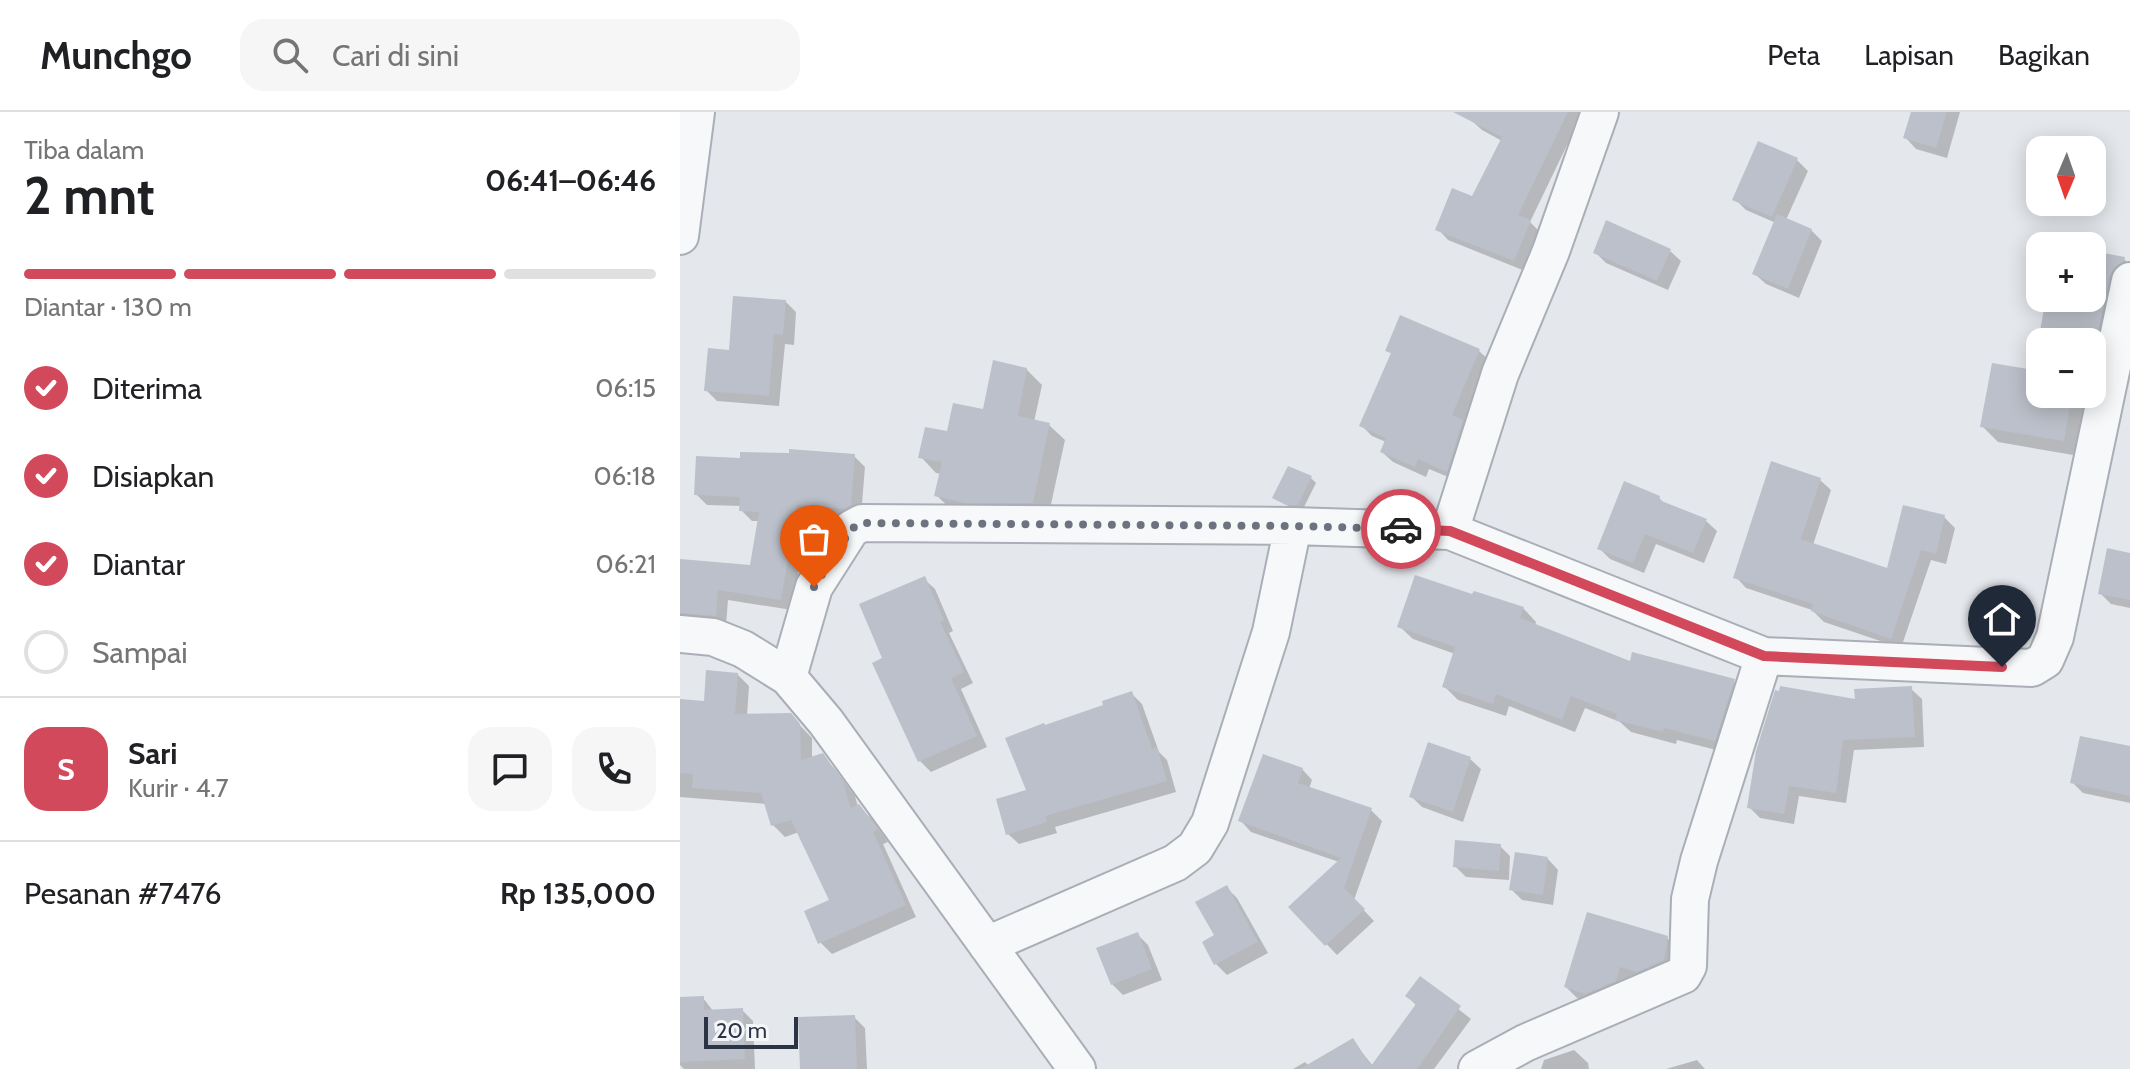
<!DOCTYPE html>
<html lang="id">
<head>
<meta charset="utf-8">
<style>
  body { margin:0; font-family:Cabin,sans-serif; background:#f6f6f6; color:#202124; height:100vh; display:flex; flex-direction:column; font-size:30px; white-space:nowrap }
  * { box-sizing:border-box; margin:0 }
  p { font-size:26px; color:#757577 }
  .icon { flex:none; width:44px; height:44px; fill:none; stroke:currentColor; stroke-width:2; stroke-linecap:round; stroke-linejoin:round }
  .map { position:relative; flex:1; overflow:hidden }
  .side { display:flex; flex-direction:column; background:#fff; width:680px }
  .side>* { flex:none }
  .needle { width:52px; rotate:182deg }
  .tools { position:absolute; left:1346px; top:24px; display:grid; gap:16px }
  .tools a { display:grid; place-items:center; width:80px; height:80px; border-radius:16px; background:#fff; box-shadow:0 4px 20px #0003; font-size:40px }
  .scale { position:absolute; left:24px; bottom:20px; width:94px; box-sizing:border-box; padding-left:8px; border:4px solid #2b3445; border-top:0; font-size:22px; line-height:28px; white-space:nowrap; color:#2b3445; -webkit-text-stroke:6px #f4f6f9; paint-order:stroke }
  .pin { position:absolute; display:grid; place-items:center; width:68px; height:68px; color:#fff; margin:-82px -34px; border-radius:50% 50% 50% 0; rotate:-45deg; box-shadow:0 0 8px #0007 }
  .pin .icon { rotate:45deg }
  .courier { position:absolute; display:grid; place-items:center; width:80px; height:80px; margin:-40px; border:6px solid #d1495b; border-radius:50%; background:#fff; color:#222; box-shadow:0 2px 10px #0007 }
  .overview em { font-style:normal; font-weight:800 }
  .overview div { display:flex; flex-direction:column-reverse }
  .overview { display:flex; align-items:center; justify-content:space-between; height:136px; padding:0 24px }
  h1 { font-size:52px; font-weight:800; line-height:60px }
  .bar { display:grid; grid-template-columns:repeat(4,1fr); gap:12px 8px; align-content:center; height:96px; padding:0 24px }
  .bar i { height:10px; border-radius:6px; background:#e0e0e0 }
  .bar .active { background:#d1495b }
  .bar p { grid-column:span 4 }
  .line { display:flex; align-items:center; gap:20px; padding:0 24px; border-top:2px solid #e0e0e0 }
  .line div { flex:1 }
  .round { display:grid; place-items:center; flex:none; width:84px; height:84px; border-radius:24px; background:#f6f6f6 }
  ol { padding:0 24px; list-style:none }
  li { display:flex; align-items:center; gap:24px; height:88px }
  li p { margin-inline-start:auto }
  li .icon { padding:8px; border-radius:50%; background:#d1495b; color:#fff; stroke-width:4 }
  li:last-child { color:#757577 }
  li i { width:44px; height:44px; border:4px solid #e0e0e0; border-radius:50% }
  header { display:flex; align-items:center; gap:48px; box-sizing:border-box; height:112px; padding:0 40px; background:#fff; border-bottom:2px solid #e0e0e0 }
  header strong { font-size:38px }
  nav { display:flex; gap:44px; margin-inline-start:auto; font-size:28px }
  .search { width:560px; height:72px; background:#f6f6f6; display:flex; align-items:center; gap:20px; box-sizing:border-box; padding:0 28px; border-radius:24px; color:#757577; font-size:30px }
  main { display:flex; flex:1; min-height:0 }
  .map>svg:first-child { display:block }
  .shadow { fill:#0003 }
  .building { fill:#bbc0ca }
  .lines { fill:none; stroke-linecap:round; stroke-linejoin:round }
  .minor-casing { stroke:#a9aeb7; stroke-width:40 }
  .minor { stroke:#f7f8fa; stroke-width:36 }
  .done { stroke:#6c737f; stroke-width:8; stroke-dasharray:0 14.4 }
  .route { stroke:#d1495b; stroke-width:10 }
</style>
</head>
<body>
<header>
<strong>Munchgo</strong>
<div class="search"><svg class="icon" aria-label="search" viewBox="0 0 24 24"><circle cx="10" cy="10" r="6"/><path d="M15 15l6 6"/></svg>Cari di sini</div>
<nav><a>Peta</a><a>Lapisan</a><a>Bagikan</a></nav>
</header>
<main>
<section class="side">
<div class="overview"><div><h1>2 mnt</h1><p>Tiba dalam</p></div><em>06:41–06:46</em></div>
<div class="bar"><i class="active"></i><i class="active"></i><i class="active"></i><i></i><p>Diantar · 130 m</p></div>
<ol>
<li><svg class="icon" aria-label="check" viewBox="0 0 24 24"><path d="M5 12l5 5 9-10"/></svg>Diterima<p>06:15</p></li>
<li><svg class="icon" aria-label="check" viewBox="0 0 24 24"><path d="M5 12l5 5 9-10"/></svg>Disiapkan<p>06:18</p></li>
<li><svg class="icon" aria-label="check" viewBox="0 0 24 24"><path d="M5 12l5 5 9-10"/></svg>Diantar<p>06:21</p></li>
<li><i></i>Sampai</li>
</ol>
<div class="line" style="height:144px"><b class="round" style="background:#d1495b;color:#fff">S</b><div><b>Sari</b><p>Kurir · 4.7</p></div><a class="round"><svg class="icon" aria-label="chat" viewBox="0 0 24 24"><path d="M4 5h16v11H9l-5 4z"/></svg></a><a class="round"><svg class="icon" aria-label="phone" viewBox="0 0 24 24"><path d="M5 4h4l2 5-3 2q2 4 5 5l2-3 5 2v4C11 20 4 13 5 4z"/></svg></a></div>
<div class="line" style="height:104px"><div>Pesanan #7476</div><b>Rp 135,000</b></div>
</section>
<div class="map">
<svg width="1450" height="957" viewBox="0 0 1450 957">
  <rect width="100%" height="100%" fill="#e4e7ec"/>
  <path class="shadow" d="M795,0h108l-53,110 10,10 -15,39 -77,-31 -10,-11 35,-30 29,-58 -20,-11 -11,-10z
    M1233,0h47l-13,46 -31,-9 -10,-11z
    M1117,48l11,11 -22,49 25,10 11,11 -23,57 -33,-14 -11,-10 21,-51 -30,-13 -11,-11z
    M990,139l11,10 -13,29 -62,-27 -11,-11z
    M1412,141l32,6 6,6 -38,120v-43h-52l8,-44h44z
    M105,189l11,11 -2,33 -9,-1 -6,62 -62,-5 -11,-11 25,-38z
    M1360,232v50h50l-11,62 -81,-14 -16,-16 53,-53z
    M708,238l91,1 11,10 -26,62 9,9 -15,49 -29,-12 -3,8 -33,-15 -11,-10 4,-10 -14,-6 -11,-11 32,-70z
    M346,257l16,16 -8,37 15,3 16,15 -17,78 -96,-8 -16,-15 5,-21 -5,-1 -15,-16 27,-24 37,-22z
    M174,344l11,11 -4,49 -6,3 -47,-4 -16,95 -64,-10 -2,26h-46v-65l72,6 8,-46h-8l-11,-11v-4l-34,-1 -11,-11 46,-33z
    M631,366l5,5 -13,26h-10l-18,-11z
    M1140,368l11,10 -18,55 75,26 56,-54 11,11 -9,36 -15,-4 -30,88 -77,-26 -12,-12 -66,-22 -10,-11z
    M979,386l8,8 39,15 11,10 -13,32 -48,-19 -12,29 -34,-14 -11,-11z
    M1450,443v53l-19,-4 -10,-10z
    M244,467l11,10 18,42 -4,2 24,50 -12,6 26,58 -56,25 -11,-11 -36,-102z
    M794,485l49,11 13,14 -1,4 96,38 103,17 13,13 -19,59 -51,-13 -1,4 -45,-12 -11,-10 -35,-14 -10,24 -66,-26 -3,10 -48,-16 -13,-13 10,-33 -42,-15 -14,-13z
    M58,563l11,11 -2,30 43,-1 22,23v21l10,-3 12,12 21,28 3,11 13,11 17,24 -5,2 33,73 -84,37 -12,-12 12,-41 -33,-69 -14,5 -12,-12 -7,-21 -86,-7v-96l26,2z
    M1231,577l11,10 2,48 -70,3 -8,53 -47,-7 -5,28 -34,-6 -11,-11z
    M451,581l11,11 17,48 8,8 9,32 -121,35 2,6 -38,11 -11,-10 21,-43 16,-64 60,-21z
    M1450,636v55l-47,-10 -11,-11z
    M790,647l11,10 -18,53 -41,-15 -11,-11z
    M622,657l10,11 -3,9 62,21 11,11 -28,79 20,21 -37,34 -46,-48 48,-45 -88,-30 -10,-11z
    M820,734l10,10 -1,24 -43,-3 -11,-11z
    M868,747l10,11 -5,35 -31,-5 -10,-10z
    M546,775l11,11 31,55 -41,22 -11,-11 -11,-21 11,-7z
    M457,822l11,11 14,35 -39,15 -11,-11z
    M987,826l11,11 -4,22 -25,11 -18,-6 -5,15 -29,13 -20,-6 -11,-11z
    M740,867l51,40 -37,50h-141l12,-7 4,4 43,-26 21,26 44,-60 -10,-10z
    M23,886l11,14 28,-2 11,11 2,48h-71l-4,-4v-66z
    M174,905l11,11 2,41h-65z
    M894,938l14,13 1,6h-48l3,-9z
    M1017,948l8,9h-39z"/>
  <path class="building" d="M773,0h115l-50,103 13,5 -17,41 -79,-31 17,-42 20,8 30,-59z
    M1231,0h36l-11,36 -33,-10z
    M1078,29l40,17 -26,59 -40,-17z
    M1097,102l35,15 -24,60 -36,-15z
    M926,108l65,29 -14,32 -64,-28z
    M1412,139l33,6 -1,4 -10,7 -5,9 -17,83v-18h-54l8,-44h46z
    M53,184l53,4 -3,35 -9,-1 -5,62 -65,-5 4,-43 21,2z
    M720,203l80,34 -28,66 11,5 -16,52 -29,-13 -3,8 -35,-15 6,-14 -27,-12 32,-73 -6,-2z
    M313,248l34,8 -9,48 32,7 -17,80h-68l-31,-7 8,-34 -24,-4 7,-31 22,4 6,-28 30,6z
    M1312,251l48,8v23h32l-8,47 -84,-14z
    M109,337l66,5 -4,51 -8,4 -46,-4 -16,95 -63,-10 -2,26 -36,-3v-54l70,6 9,-53 -20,-1 1,-14 -46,-2 2,-39 44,2v-6l49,1z
    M1091,349l50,17 -20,61 86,29 16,-63 42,10 -9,39 -15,-4 -30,89 -80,-28 2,-7 -80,-26z
    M608,354l24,10 -14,29h-12l-14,-7z
    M944,369l36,15 -1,4 48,19 -14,34 -48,-19 -12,29 -36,-14z
    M1427,436l23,5v47l-32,-6z
    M735,463l57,19 2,-3 50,16 -4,11 110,43 2,-9 103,27 -20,62 -51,-13 -1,4 -48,-12 2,-6 -46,-18 -9,24 -66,-26 -3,10 -51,-17 13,-40 -58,-20z
    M245,464l19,44 -4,2 24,50 -13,6 26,58 -59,26 -46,-99 10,-5 -23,-54z
    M26,558l32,3 -3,41 56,-1 9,11 1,36 22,-7 20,29 8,26 8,-4 19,25 -5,3 33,73 -88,39 -14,-33 25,-11 -38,-80 -20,6 -10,-33 -69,-5 1,-14 -13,-1v-74l24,2z
    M1100,574l75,13 -1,-10 58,-3 3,51 -72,3 -7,53 -47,-7 -5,28 -37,-6 9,-57 19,-61 4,1z
    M452,579l20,58 5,-2 10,34 -122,35 2,6 -41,13 -10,-36 30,-9 -21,-52 39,-15 1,2 58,-20 -1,-4z
    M1400,624l50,10v50l-60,-13z
    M748,630l43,15 -18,55 -44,-15z
    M583,642l40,14 -5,15 74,25 -28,80 21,21 -40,37 -37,-39 53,-49 -103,-37z
    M775,728l46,4 -2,27 -46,-4z
    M835,740l33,5 -5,38 -34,-5z
    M547,773l31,57 -44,23 -12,-23 12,-7 -19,-33z
    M907,800l81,24 -4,24 -27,12 -17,-5 -4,14 -31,13 -21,-7z
    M458,820l14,37 -41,16 -15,-37z
    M740,864l41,30 -44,63h-117l53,-31 18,28 45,-62 -11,-8z
    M24,884v14l39,-2 2,51 -65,3v-65z
    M175,903l2,54h-57l-2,-52z"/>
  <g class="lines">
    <g class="minor-casing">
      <path id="minor" d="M0,124l16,-124
        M770,419l50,-157 51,-123 49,-139
        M0,522l33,3 30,12 45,28 38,45 251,347
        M108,565l26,-90 37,-58 11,-6 431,3 157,5 314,125 268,12 13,-8 10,-23 75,-356
        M307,833l188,-82 20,-15 15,-25 61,-191 22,-106
        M797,957l48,-26 158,-68 5,-9 2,-67 9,-38 65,-205"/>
    </g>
    <use href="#minor" class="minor"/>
  </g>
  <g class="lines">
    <path class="done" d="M134,475l37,-58 11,-6 431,3 108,3"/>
    <path class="route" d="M721,417l49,2 314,125 238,11"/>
  </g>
</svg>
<div class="tools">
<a><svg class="needle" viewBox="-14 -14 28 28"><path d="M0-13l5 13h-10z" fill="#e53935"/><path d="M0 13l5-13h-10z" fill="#757577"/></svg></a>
<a>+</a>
<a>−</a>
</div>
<div class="scale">20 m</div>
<div class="pin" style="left:134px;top:475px;background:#ea580c"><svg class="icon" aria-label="bag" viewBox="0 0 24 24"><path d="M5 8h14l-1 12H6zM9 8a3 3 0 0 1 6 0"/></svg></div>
<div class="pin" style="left:1322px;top:555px;background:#1f2937"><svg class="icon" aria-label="home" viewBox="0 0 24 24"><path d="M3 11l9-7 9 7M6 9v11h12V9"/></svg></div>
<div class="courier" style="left:721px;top:417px"><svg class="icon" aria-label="car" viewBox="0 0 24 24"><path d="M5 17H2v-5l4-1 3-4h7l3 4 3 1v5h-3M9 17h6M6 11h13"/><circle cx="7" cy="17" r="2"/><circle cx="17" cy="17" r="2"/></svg></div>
</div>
</main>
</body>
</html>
